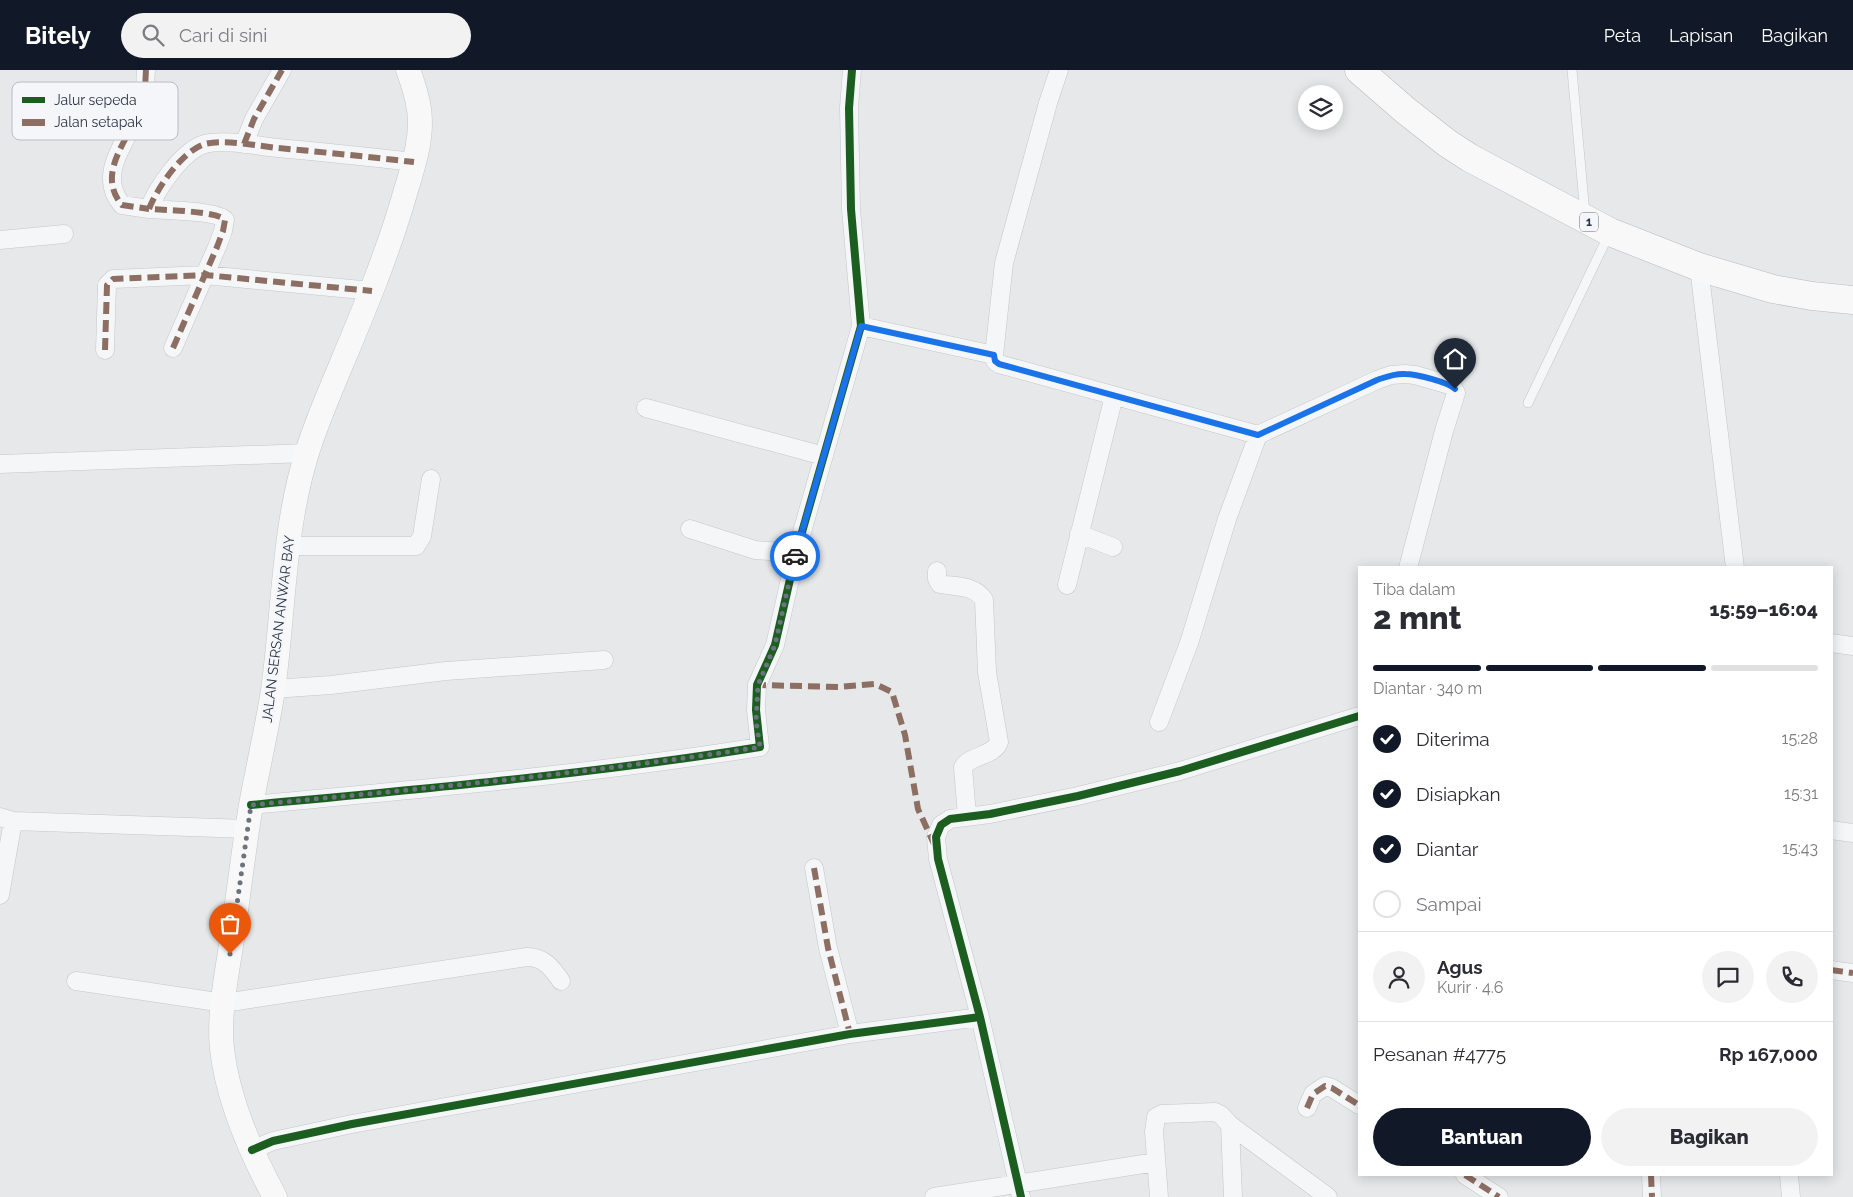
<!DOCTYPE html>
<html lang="id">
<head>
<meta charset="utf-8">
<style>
  body { margin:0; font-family:Raleway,sans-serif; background:#f2f2f3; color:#2b2b33; height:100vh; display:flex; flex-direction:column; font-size:19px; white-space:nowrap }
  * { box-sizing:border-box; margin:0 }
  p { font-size:16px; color:#7c7c81 }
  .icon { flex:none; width:28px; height:28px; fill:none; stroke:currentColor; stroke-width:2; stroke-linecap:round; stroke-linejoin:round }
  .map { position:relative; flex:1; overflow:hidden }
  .details { position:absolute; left:1358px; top:496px; width:475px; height:610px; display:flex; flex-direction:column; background:#fff; border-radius:0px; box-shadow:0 2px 12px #0003 }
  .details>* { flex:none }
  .tools { position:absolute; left:1298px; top:15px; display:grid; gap:10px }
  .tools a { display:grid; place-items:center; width:45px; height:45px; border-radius:50%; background:#fff; box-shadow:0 2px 12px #0003; font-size:25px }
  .pin { position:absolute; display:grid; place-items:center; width:42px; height:42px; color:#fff; margin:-51px -21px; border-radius:50% 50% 50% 0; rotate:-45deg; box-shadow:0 0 5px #0007 }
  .pin .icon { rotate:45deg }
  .courier { position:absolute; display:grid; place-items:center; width:50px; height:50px; margin:-25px; border:4px solid #1a73e8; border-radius:50%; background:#fff; color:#222; box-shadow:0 1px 6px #0007 }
  .summary em { font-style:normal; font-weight:800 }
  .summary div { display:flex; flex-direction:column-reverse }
  .summary { display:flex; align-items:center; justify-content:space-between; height:85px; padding:0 15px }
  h1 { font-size:32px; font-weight:800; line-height:38px }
  .bar { display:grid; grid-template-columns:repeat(4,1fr); gap:8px 5px; align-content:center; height:60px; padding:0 15px }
  .bar i { height:6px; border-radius:4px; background:#e1e1e2 }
  .bar .active { background:#111827 }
  .bar p { grid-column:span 4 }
  .line { display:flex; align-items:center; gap:12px; padding:0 15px; border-top:1px solid #e1e1e2 }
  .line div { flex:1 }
  .round { display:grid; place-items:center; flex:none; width:52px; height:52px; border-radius:26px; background:#f2f2f3 }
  ol { padding:0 15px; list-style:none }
  li { display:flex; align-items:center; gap:15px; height:55px }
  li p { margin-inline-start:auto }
  li .icon { padding:5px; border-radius:50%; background:#111827; color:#fff; stroke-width:4 }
  li:last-child { color:#7c7c81 }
  li i { width:28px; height:28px; border:2px solid #e1e1e2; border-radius:50% }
  .button { display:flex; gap:10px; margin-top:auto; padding:10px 15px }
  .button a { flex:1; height:58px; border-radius:30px; background:#111827; color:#fff; font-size:20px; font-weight:800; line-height:58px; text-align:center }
  .button a+a { background:#f2f2f3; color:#2b2b33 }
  header { display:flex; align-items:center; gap:30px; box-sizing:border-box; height:70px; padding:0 25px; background:#111827; color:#fff }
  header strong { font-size:24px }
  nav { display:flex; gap:28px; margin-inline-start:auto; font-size:18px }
  .search { width:350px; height:45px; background:#f2f2f3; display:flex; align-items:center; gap:12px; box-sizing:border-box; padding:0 18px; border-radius:28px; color:#7c7c81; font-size:19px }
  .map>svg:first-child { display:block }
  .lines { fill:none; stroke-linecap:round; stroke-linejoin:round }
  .lane-casing { stroke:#c4c6c8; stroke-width:10 }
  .street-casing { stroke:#c4c6c8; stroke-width:19 }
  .secondary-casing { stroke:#c4c6c8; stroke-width:25 }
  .highway-casing { stroke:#b8bbbf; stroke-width:29 }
  .lane { stroke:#f5f6f7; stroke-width:9 }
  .street { stroke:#f5f6f7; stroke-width:18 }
  .secondary { stroke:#f8f8f8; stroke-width:24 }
  .highway { stroke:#f8f8f8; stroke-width:28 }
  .quiet { stroke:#8d6e63; stroke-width:6; stroke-dasharray:12 6; stroke-linecap:butt }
  .cycleway-casing { stroke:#f4f6f9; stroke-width:11 }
  .cycleway { stroke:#1b5e20; stroke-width:8 }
  .done { stroke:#6c737f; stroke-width:5; stroke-dasharray:0 9 }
  .route { stroke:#1a73e8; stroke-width:6 }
  .labels { text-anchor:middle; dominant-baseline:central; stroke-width:4.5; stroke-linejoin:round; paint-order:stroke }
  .shield { fill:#f4f6f9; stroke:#676e7b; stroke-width:1 }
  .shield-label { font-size:12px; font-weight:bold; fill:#2b3445 }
  .street-label { font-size:14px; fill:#2b3445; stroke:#f4f6f9 }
  .key { fill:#f4f6f9; stroke:#b8bcc3; stroke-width:1 }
  .key-label { font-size:14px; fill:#2b3445 }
</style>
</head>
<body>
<header>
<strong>Bitely</strong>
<div class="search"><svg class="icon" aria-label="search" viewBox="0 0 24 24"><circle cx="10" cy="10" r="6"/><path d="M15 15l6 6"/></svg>Cari di sini</div>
<nav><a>Peta</a><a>Lapisan</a><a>Bagikan</a></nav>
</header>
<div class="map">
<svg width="1853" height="1127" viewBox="0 0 1853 1127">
  <rect width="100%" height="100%" fill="#e6e8ea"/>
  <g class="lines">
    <g class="lane-casing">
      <path id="lane" d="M1572,0l13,144
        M1528,333l81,-169"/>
    </g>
    <g class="street-casing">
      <path id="street" d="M146,0c-1,12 0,23 -4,35 -10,31 -48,67 -20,100l27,4
        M244,74l10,-25 28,-49
        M0,170l64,-6
        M1699,197l36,301
        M861,256l133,29 10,-92 44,-160 11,-33
        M173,278l44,-101 6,-16 2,-11c-7,-9 -62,-10 -76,-11 8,-21 34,-59 56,-65 19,-5 53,2 73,4 45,4 91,9 136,14
        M105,280l2,-65 6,-6 92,-4 167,16
        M994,285l1,6 4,3 259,71
        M646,338l178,48
        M0,394l307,-11
        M690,459l65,21 41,3
        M1079,464l34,13
        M288,476h128l6,-10 9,-57
        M937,501v8l3,5c17,3 35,1 44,16l3,72 12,70c-5,14 -28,13 -36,25l4,49
        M1067,515l47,-189
        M1831,573l22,3
        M273,619l58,-4 115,-14 158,-11
        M1159,652l30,-79 38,-124 31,-84 119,-55 14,-5 14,-1 10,1 35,10 3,2 3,6 -12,38 -36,137
        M251,735c170,-16 341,-31 509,-58l-4,-37 1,-25 18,-40 21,-92 65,-227 -10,-117 -2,-101 3,-38
        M0,747l13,4 235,8
        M1831,760l22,3
        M814,798l14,80 22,86
        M0,825l13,-74
        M1831,900l22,3
        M76,911l148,22 303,-46c17,0 25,11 34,24
        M1307,1038l6,-14 12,-8 7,2 27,17
        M1230,1055l3,72
        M252,1080l21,-9 79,-17 498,-90 130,-17
        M1465,1105l34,22
        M1651,1105l1,22
        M1789,1105l2,22
        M934,1127l222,-35
        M1021,1127l-41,-180 -42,-158 -2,-22 5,-12 9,-6 40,-5 88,-18 102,-25 179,-55
        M1159,1127l-5,-65 2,-15 6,-3 53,-2 6,3 9,10 98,72"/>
    </g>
    <g class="secondary-casing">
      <path id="secondary" d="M275,1127c-25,-46 -47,-96 -53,-148 -4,-37 6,-80 11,-117 6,-42 11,-85 18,-127 7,-39 16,-76 22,-115 11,-79 10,-161 34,-237 9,-30 22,-59 34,-88 24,-57 48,-115 65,-175 8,-26 17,-54 13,-81 -2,-13 -6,-26 -11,-39"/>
    </g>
    <g class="highway-casing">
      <path id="highway" d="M1359,0l46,40 42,33 23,15 140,74 89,35 74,22 39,7 41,4"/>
    </g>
    <use href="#lane" class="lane"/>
    <use href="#street" class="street"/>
    <use href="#secondary" class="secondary"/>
    <use href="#highway" class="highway"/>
    <path class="quiet" d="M146,0c-1,12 0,23 -4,35 -10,31 -48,67 -20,100l27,4
      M244,74l10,-25 28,-49
      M173,278l44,-101 6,-16 2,-11c-7,-9 -62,-10 -76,-11 8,-21 34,-59 56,-65 19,-5 53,2 73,4 45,4 91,9 136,14
      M105,280l2,-65 6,-6 92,-4 167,16
      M757,618v-3l82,2 36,-3 17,8 13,43 13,74 16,35
      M814,798l14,80 22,86
      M1831,900l22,3
      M1307,1038l6,-14 12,-8 7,2 27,17
      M1465,1105l34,22
      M1651,1105l1,22"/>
    <g class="cycleway-casing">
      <path id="cycleway" d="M251,735c170,-16 341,-31 509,-58l-4,-37 1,-25 18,-40 21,-92 65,-227 -10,-117 -2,-101 3,-38
        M252,1080l21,-9 79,-17 498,-90 130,-17
        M1021,1127l-41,-180 -42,-158 -2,-22 5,-12 9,-6 40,-5 88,-18 102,-25 179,-55"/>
    </g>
    <use href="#cycleway" class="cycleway"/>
  </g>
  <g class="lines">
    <path class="done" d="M230,884l21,-149c170,-16 340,-32 509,-58l-4,-26 2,-36 17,-40 20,-89"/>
    <path class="route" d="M795,486l66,-230 133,29 1,6 4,3 259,71 119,-55c9,-3 18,-7 28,-6 11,0 43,8 50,15"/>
  </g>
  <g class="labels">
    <rect class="shield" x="1580" y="142.5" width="18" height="19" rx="4"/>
    <g class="shield-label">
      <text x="1589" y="152">1</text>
    </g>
    <g class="street-label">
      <text transform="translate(278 559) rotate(-83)">JALAN SERSAN ANWAR BAY</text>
    </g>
  </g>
  <rect x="12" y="12" width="166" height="58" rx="8" class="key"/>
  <rect x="22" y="27" width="23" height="6" fill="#1b5e20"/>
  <rect x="22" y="49" width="23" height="7" fill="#8d6e63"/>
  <g class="key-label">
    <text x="54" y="35">Jalur sepeda</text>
    <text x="54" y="57">Jalan setapak</text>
  </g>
</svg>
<div class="tools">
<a><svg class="icon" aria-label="layers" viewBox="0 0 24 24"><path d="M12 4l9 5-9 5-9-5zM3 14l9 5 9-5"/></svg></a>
</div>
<div class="pin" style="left:230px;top:884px;background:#ea580c"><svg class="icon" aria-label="bag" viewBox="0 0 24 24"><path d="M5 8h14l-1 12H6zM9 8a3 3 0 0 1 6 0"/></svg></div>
<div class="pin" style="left:1455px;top:319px;background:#1f2937"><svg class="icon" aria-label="home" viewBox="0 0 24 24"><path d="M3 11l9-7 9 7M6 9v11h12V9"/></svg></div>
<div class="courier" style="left:795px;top:486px"><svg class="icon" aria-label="car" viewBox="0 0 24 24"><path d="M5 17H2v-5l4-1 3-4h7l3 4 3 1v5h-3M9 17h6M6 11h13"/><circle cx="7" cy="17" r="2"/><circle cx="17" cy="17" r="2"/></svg></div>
<section class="details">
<div class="summary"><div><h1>2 mnt</h1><p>Tiba dalam</p></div><em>15:59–16:04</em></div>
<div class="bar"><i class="active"></i><i class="active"></i><i class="active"></i><i></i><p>Diantar · 340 m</p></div>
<ol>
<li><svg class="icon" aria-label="check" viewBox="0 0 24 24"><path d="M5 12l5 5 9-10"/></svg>Diterima<p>15:28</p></li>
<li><svg class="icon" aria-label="check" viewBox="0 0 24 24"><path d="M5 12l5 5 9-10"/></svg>Disiapkan<p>15:31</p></li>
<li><svg class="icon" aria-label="check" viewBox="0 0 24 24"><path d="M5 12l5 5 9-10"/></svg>Diantar<p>15:43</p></li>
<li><i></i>Sampai</li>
</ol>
<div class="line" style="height:90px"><a class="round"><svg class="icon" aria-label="person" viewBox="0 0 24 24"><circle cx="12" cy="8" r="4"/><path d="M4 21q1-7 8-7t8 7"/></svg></a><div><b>Agus</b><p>Kurir · 4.6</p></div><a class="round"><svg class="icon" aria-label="chat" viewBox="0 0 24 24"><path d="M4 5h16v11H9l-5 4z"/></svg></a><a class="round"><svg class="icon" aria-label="phone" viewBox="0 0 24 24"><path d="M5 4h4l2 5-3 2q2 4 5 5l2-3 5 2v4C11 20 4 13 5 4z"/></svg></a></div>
<div class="line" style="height:65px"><div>Pesanan #4775</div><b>Rp 167,000</b></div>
<div class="button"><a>Bantuan</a><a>Bagikan</a></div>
</section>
</div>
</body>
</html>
